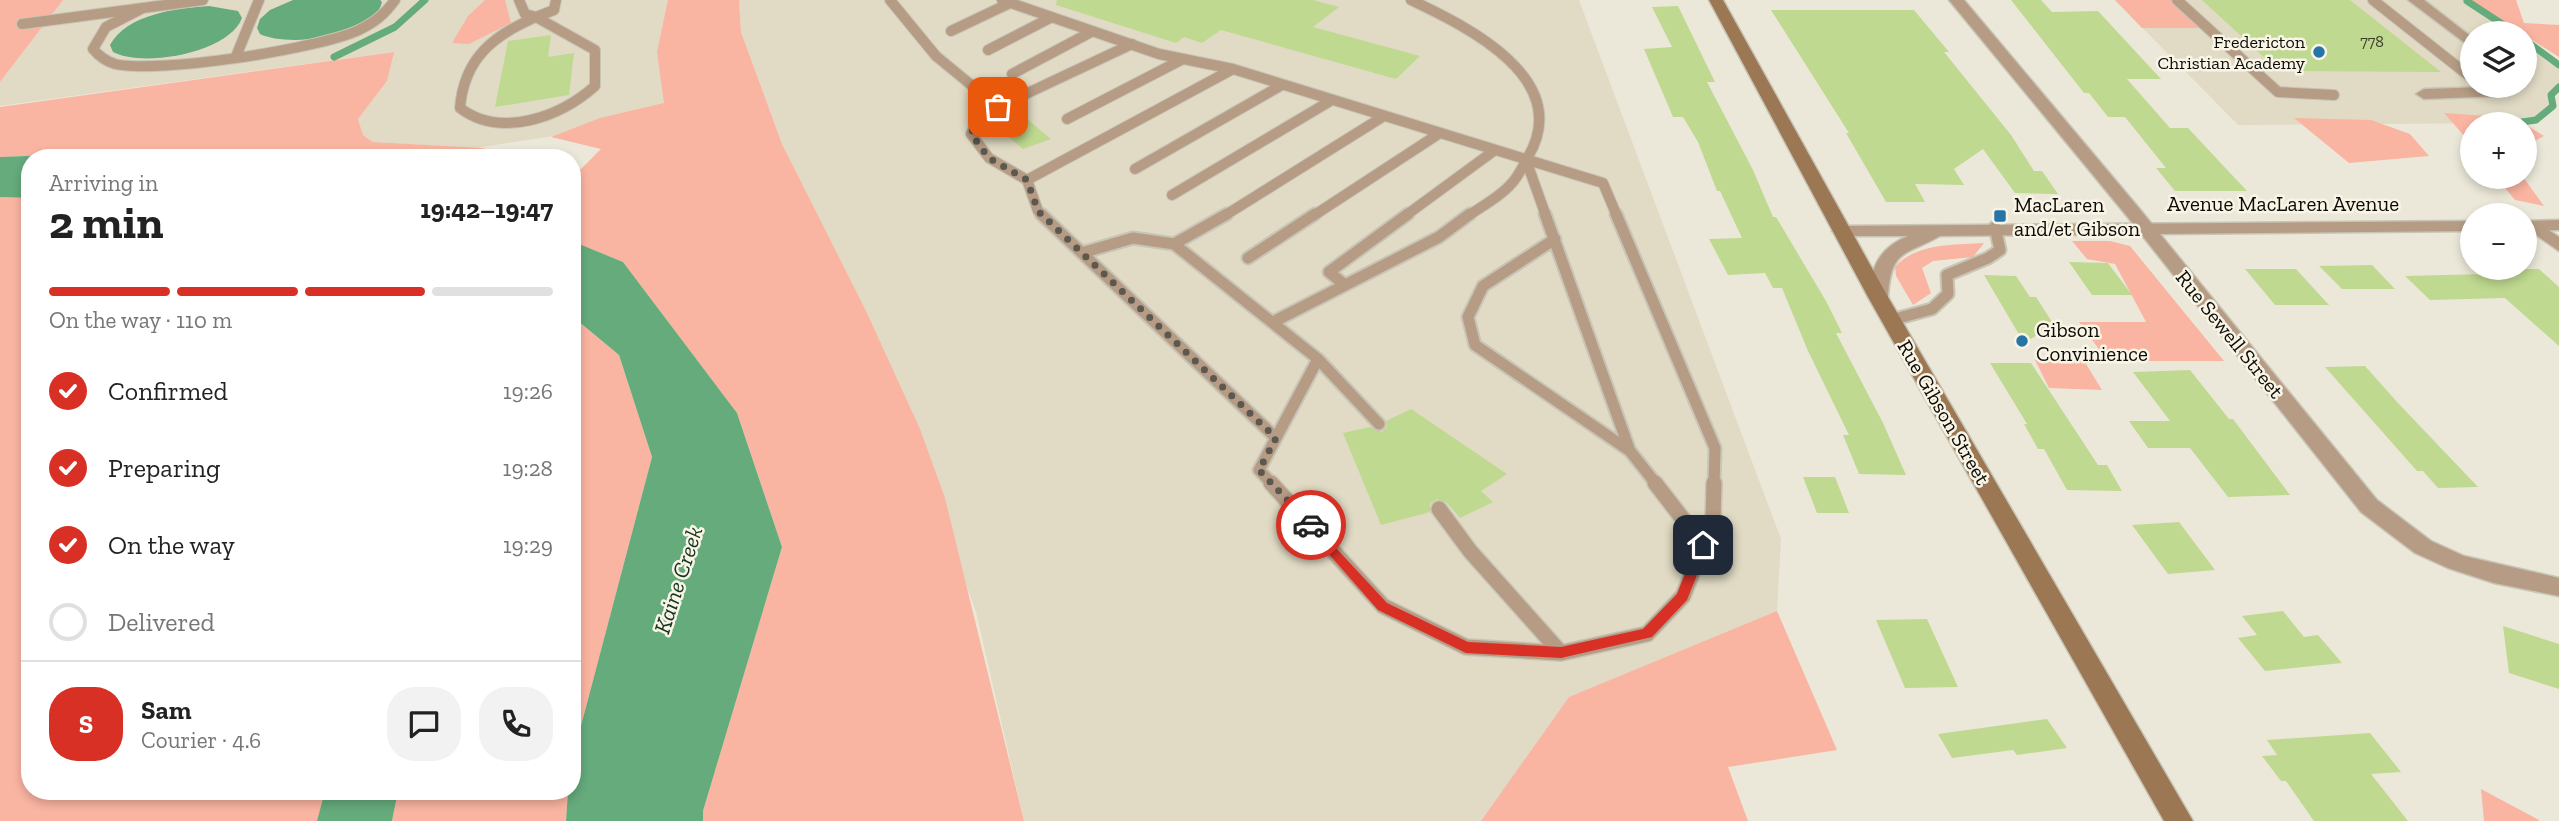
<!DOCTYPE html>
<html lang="en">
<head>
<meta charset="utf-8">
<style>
  body { margin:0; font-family:"Zilla Slab",serif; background:#f2f2f2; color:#222; height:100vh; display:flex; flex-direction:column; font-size:26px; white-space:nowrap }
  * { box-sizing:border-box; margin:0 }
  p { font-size:23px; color:#767676 }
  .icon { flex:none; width:38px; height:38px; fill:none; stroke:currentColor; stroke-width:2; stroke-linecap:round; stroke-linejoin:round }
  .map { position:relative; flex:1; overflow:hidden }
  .panel { position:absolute; left:21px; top:149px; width:560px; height:651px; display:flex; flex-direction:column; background:#fff; border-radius:28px; box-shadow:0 4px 10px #0003 }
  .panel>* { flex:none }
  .controls { position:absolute; left:2460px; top:21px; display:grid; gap:14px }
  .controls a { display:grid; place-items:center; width:77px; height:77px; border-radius:50%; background:#fff; box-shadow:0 4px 10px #0003; font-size:35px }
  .pin { position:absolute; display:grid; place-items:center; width:60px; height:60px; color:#fff; margin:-30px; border-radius:14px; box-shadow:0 4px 10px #0006 }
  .courier { position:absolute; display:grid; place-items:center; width:70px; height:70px; margin:-35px; border:5px solid #d93025; border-radius:50%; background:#fff; color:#222; box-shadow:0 2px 9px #0007 }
  .headline em { font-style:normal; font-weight:800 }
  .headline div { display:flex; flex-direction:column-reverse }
  .headline { display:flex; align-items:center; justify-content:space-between; height:119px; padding:0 28px }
  h1 { font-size:46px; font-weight:800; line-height:52px }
  .bar { display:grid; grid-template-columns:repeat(4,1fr); gap:10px 7px; align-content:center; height:84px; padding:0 28px }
  .bar i { height:9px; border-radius:5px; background:#e0e0e0 }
  .bar .current { background:#d93025 }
  .bar p { grid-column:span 4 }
  .line { display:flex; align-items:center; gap:18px; padding:0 28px; border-top:2px solid #e0e0e0 }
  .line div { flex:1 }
  .round { display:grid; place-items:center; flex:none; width:74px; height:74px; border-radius:28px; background:#f2f2f2 }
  ol { padding:0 28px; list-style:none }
  li { display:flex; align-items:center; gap:21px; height:77px }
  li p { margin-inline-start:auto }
  li .icon { padding:7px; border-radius:50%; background:#d93025; color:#fff; stroke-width:4 }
  li:last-child { color:#767676 }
  li i { width:38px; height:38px; border:4px solid #e0e0e0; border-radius:50% }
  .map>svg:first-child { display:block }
  .built { fill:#e1dbc5 }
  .green { fill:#fab4a2 }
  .water { fill:#65ab7c }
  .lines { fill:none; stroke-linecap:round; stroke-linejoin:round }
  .stream { stroke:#65ab7c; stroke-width:7 }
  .building { fill:#bfd990 }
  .service-far2-casing { stroke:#c8c5b7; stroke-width:12 }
  .service-far1-casing { stroke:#c8c5b7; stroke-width:15 }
  .service-casing { stroke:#c8c5b7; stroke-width:18 }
  .minor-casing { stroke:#c8c5b7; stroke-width:3 }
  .tertiary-casing { stroke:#c8c5b7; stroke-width:3 }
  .secondary-casing { stroke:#c8c5b7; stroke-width:3 }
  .service-far2 { stroke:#b69c84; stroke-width:10 }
  .service-far1 { stroke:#b69c84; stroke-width:11 }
  .service { stroke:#b69c84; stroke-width:15 }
  .minor { fill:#b69c84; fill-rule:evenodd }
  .tertiary { fill:#b69c84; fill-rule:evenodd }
  .secondary { fill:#9c7753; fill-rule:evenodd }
  .route { fill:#d93025 }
  .done { stroke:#5b5850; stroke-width:7; stroke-dasharray:0 12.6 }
  .poi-dot { fill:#2775a7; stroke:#f9f5e6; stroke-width:2.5 }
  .labels { text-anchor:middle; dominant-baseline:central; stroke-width:5; stroke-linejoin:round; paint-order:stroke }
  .far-number-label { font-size:16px; fill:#3a3e29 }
  .far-poi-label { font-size:18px; fill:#0d0b07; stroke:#f9f5e6; text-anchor:end }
  .street-label { font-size:21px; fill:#0d0b07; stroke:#f9f5e6 }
  .poi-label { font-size:21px; fill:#0d0b07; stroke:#f9f5e6; text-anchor:start }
  .water-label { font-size:23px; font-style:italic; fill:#14331f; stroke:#f9f5e6 }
</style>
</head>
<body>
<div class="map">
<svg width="2559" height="821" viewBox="0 0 2559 821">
  <rect width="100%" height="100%" fill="#ece8d9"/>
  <path class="built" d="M63,0h626l8,114 -222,34 -102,-6 -10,-7 -5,-16 29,-38 6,-29 -393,54v-24z
    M739,0h840l202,539 -4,72 -150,146 -18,64h-585l-48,-209 -97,-272 -97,-196 -41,-112z
    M2115,0h349l52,33h-43v53h52v-46l34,25v22l-7,8 1,11 -17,14 -21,3 -277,2z"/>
  <path class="green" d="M0,0h63l-63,82z
    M485,0h20l6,23 -42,21 -17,-1 16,-27z
    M668,0h71l2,32 41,112 84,167 54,118 25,69 79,323h-321v-10l79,-264 -45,-134 -114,-151 -51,-21v-72l8,1 21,-21 -50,-12 49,-19 64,-15 -7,-51z
    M2115,0h62l31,28h-66z
    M2469,0h47l8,23 35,2v32z
    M394,52l-7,29 -29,38 5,16 10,7 109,6 41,9 -297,1 -71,-7 -155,6v-50z
    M2444,113l71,5 29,18 -19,10v-22h-52v22z
    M2294,118l77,2 39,14 19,22 -80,7z
    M2496,177h27l21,29 -29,-6z
    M0,197l30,1v593h309l-6,30h-333z
    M2072,241h38l20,5 94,115h-100l-38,3 16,26 -53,-2 -14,-28 66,-8 -22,-30h67l-31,-58 -28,-5z
    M1984,243l-11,14 -40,4 -11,7 9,25 -18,12 -17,-29 -1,-9c21,-24 59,-22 89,-24z
    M572,316l47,39 33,102 -80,303z
    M1777,611l60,139 -109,17 20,54h-267l88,-124z
    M2481,789l58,31v1h-55z
    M398,791h170l-2,30h-174z"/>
  <path class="water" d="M293,0h87l2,2c-7,35 -94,46 -122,32l-3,-6 3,-9 10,-9z
    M209,6l29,5 4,7c-13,35 -99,50 -129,34l-3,-7c17,-31 67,-37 99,-39z
    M155,151l71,6 -196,1v40l-30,-1v-40z
    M572,241l51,21 114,151 45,134 -79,264v10h-137l2,-30h4v-31l80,-303 -33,-102 -47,-39z
    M325,791h73l-6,30h-75z"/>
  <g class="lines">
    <path class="stream" d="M2467,1l49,32
      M2525,40l34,25
      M334,57l61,-30 30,-27
      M2515,123l21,-3 17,-14 -2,-11 8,-8"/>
  </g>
  <path class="building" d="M1057,0h256l26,7 -26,20 107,29 -24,23 -175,-49 -19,13 -18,-6 -8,6 -120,-38z
    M2011,0h30l11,12 46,-1 63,68h-34l43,49h18l59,63h-72l-19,-23h10l-41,-51h-17l-19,-24h-5z
    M2202,0h148l91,72 -162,-1z
    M1678,6l37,76h-8l46,88 20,47h3l50,84 16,32h-6l47,90 23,52 -47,-1 -16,-39h6l-41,-84 -26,-63h-9l-8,-15 -37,2 -19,-36 33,-1 -22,-47h-3l-19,-49 -15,-25h-10l-29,-68 28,-2 -20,-40z
    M1771,10h143l35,42h-5l67,83 23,36h8l16,23 -43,-1 -32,-44 -29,20 10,16 -49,-1 10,18h-39l-40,-69h3z
    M551,35l-3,22 26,-4 -5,42 -74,12 13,-66z
    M1017,114l9,4 25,21 -28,10 -31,-26z
    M2069,262l39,1 24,32h-40z
    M2372,265l23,24h-53l-23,-23z
    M2245,269h51l33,36h-54z
    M2479,269h60l20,18v59l-54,-48 -75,2 -25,-24 80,-2z
    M1984,275l32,1 14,21h6l18,28 -30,18z
    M1990,363h41l67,102h9l15,26 -55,-1 -23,-41h-6l-14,-25h3z
    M2365,366l33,37 80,84 -40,1 -15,-17h-6l-92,-104z
    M2190,370l39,49h4l57,76 -62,2 -38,-49h-42l-19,-27h41l-37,-49z
    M1411,409l96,65 -26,17 12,11 -33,16 -13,-15 -10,-4 -7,5v8l-49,13 -38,-92 27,-6 12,5 5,-5 -1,-6z
    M1803,477h32l14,36h-32z
    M2179,522l36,48 -47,4 -36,-49z
    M2283,611l21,26 14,-2 24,28 -77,8 -27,-33 19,-3 -15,-19z
    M1927,619l31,68 -53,1 -29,-68z
    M2503,626l56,18v45l-50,-16z
    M2047,719l20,29 -50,7 -4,-5 -61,8 -14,-24z
    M2370,733l31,39 -30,2 37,47h-94l-28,-40h-5l-19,-25 15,-1 -10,-15z"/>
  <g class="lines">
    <g class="service-far2-casing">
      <path id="service-far2" d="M519,0l6,14 11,3 18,-7 2,-10
        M890,0l46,56 62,51 -18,7 -9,20 18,24 38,22 11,31 5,5
        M1002,0l157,54 74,15 370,114 14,33
        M1411,0c57,27 163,79 117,157 -5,9 -10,20 -17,27 -11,13 -29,22 -43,32
        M2177,0l101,92 56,3
        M2373,0l100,79
        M143,8l-37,19 -13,22c6,7 12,12 22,15 42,10 203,-15 244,-34 16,-8 25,-15 36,-30
        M536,17l59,33v36c-35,31 -94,53 -135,22 4,-50 34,-73 76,-91z
        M22,24l181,-24
        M951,31l59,-28
        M988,50l64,-33
        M237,54l22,-54
        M1012,74l81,-43
        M998,107l134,-63
        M1067,119l116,-60
        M1526,160l20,56
        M1135,169l147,-84
        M1027,180l206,-111
        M1172,195l160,-95
        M1224,216l160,-100
        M1313,216l127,-83
        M1405,216l90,-66"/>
    </g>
    <g class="service-far1-casing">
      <path id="service-far1" d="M1041,214l235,224
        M1545,214l85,237 27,34
        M1616,214l99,234 -1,37
        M1555,239l-72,47 -15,31 7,28 155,106
        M1174,244l53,-30
        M1085,252l48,-14 41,6 144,115 61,65
        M1248,258l67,-44
        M1345,285l-16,-13 79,-58
        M1891,320l41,-11 16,-15 -1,-19 41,-17 12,-8 -5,-23
        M1273,322l166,-85 31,-23
        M1273,485l-14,-15 59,-111"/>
    </g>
    <g class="service-casing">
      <path id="service" d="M1271,483l112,123 83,41 95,6 86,-19 36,-38 30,-75 1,-38
        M1655,483l48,62
        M1439,509l31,42 91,102"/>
    </g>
    <g class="minor-casing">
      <path id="minor" d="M1949,0h15l174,207 239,293 54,41 33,15 95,22v18l-65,-13 -46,-15 -33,-15 -54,-41 -235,-297z
        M2408,0h16l49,38v11z
        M2520,86l-17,10 -79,3 -8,-5 8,-5z
        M2535,221l24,16v14l-30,-21 -3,-4z"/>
    </g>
    <g class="tertiary-casing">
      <path id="tertiary" d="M2559,220v10l-34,1v-10z
        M2473,221v10l-533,5c-36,20 -49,13 -52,61l-10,6 -10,-6c3,-30 11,-49 40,-61h-67l-9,-5 9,-5z"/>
    </g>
    <g class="secondary-casing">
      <path id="secondary" d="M1709,0h14l165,297 305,524h-29l-296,-524z"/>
    </g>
    <use href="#service-far2" class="service-far2"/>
    <use href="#service-far1" class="service-far1"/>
    <use href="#service" class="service"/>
    <use href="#minor" class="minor"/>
    <use href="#tertiary" class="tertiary"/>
    <use href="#secondary" class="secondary"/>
  </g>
  <path class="route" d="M1311,521l76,82 81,39 93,5 82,-18 34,-35 21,-53 5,-1 6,5 -22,55 -35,37 -91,21 -95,-5 -88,-43 -72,-82 -2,-3z"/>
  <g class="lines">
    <path class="done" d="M998,107l-18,7 -9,20 18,24 38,22 11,31 238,227 -17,32 52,55"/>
  </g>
  <g class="poi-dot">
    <circle cx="2319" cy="52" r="7"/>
    <rect x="1993" y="209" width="14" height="14" rx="3.5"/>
    <circle cx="2022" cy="341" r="7"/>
  </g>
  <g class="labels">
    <g class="far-number-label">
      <text x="2372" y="41">778</text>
    </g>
    <g class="far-poi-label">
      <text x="2305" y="42">Fredericton<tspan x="2305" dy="21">Christian Academy</tspan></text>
    </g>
    <g class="street-label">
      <text x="2283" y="203">Avenue MacLaren Avenue</text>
      <text transform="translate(2230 334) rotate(51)">Rue Sewell Street</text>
      <text transform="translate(1944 412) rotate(60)">Rue Gibson Street</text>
    </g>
    <g class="poi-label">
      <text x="2014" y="204">MacLaren<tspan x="2014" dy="24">and/et Gibson</tspan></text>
      <text x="2036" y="329">Gibson<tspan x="2036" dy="24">Convinience</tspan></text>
    </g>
    <g class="water-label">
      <text transform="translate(678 580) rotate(-72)">Kaine Creek</text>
    </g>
  </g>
</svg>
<div class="controls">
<a><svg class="icon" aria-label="layers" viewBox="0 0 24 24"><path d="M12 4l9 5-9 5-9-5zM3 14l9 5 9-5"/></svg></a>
<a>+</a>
<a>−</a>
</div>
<div class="pin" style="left:998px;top:107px;background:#ea580c"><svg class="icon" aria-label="bag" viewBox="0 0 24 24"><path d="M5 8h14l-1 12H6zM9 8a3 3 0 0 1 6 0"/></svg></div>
<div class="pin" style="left:1703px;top:545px;background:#1f2937"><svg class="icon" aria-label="home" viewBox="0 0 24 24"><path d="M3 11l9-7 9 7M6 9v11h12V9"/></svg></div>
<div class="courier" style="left:1311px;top:525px"><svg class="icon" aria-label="car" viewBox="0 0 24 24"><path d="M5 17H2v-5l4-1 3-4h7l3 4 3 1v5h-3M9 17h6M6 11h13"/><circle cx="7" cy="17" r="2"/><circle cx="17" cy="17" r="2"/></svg></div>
<section class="panel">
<div class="headline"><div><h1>2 min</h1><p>Arriving in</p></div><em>19:42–19:47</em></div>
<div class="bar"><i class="current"></i><i class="current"></i><i class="current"></i><i></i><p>On the way · 110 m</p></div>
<ol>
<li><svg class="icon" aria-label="check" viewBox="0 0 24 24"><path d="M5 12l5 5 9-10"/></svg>Confirmed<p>19:26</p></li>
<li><svg class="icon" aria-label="check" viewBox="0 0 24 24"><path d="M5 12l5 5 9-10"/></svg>Preparing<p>19:28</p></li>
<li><svg class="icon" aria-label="check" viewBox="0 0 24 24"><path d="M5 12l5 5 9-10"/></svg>On the way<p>19:29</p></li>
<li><i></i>Delivered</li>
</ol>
<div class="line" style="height:126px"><b class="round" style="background:#d93025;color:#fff">S</b><div><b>Sam</b><p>Courier · 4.6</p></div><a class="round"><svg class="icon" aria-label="chat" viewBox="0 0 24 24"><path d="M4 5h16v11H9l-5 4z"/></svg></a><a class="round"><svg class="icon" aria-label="phone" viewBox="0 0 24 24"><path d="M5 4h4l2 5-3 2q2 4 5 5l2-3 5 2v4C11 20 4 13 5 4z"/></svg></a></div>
</section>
</div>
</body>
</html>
